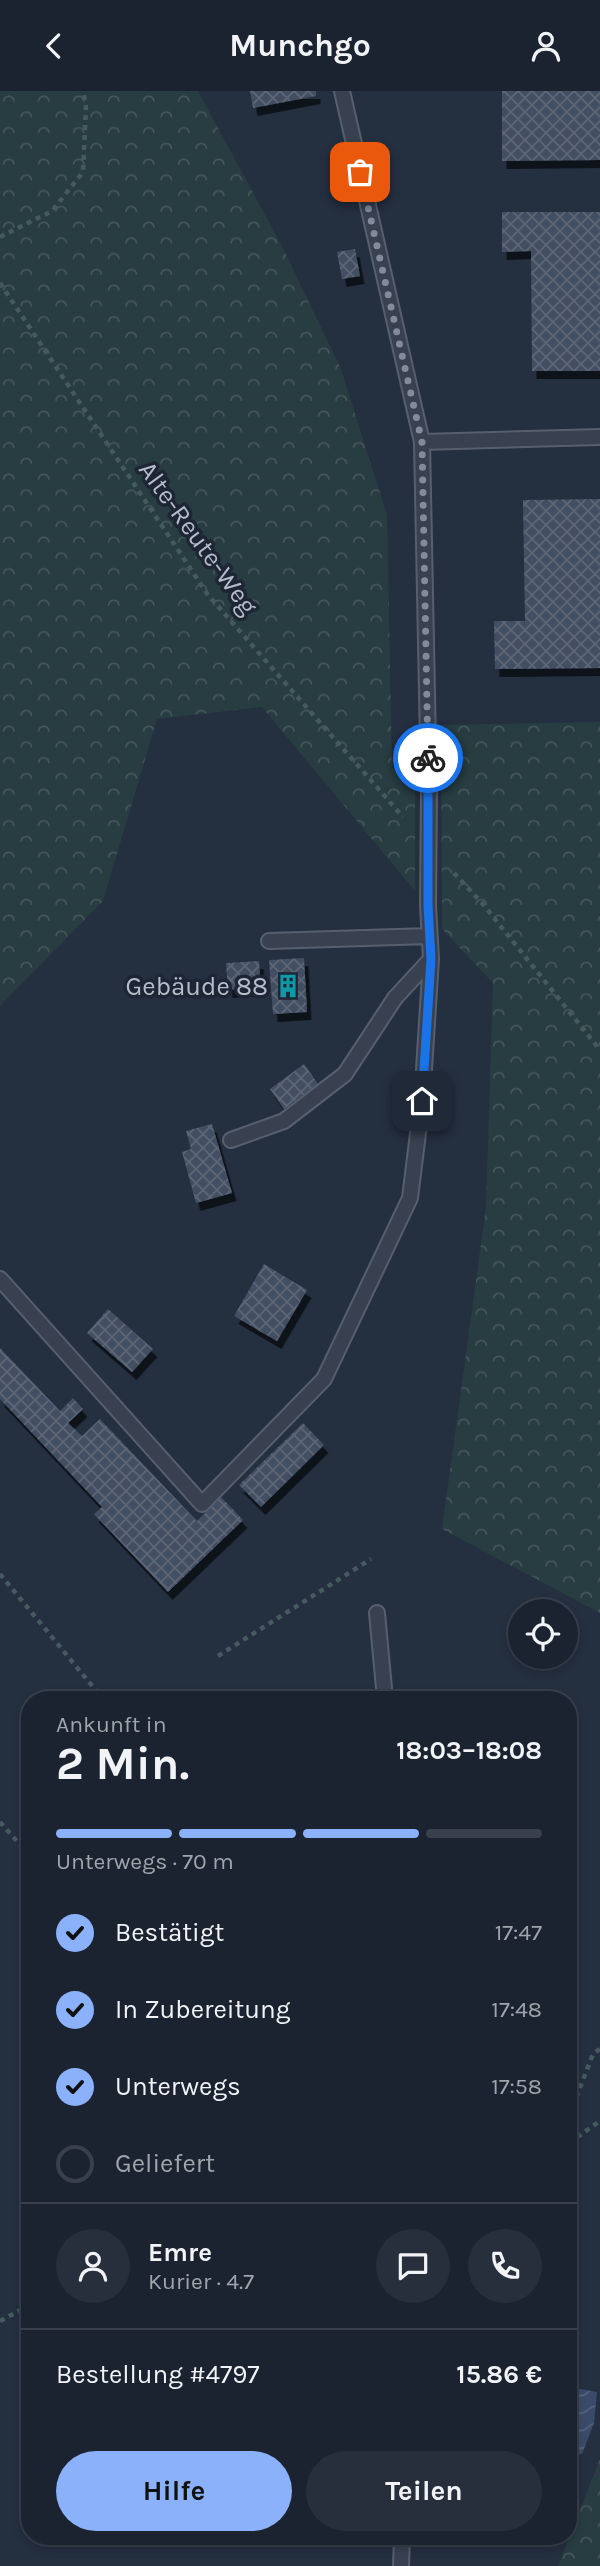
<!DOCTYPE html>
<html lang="de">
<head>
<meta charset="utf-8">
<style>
  body { margin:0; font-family:Karla,sans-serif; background:#282f3c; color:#f1f3f6; height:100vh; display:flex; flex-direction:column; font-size:26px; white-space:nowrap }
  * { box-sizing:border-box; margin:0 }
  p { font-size:23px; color:#a0a4ab }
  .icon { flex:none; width:38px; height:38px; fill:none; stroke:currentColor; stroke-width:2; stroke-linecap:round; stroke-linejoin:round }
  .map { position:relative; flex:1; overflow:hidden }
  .details { position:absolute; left:21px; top:1600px; width:556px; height:854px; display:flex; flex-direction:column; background:#1b2330; border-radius:28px; box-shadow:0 4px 10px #0003,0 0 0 2px #39404c }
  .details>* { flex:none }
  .buttons { position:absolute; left:508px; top:1508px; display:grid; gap:14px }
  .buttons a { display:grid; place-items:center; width:70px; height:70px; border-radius:50%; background:#1b2330; box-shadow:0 4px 10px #0003,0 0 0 2px #39404c; font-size:35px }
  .pin { position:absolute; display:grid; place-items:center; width:60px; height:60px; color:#fff; margin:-30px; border-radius:14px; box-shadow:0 4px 10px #0006 }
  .courier { position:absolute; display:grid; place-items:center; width:70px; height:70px; margin:-35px; border:5px solid #1a73e8; border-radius:50%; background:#fff; color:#222; box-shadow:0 2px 9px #0007 }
  .head em { font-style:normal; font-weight:700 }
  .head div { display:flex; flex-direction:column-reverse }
  .head { display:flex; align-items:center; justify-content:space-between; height:119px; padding:0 35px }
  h1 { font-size:46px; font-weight:700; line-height:52px }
  .bar { display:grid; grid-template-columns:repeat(4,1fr); gap:10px 7px; align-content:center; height:84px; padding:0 35px }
  .bar i { height:9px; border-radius:5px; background:#39404c }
  .bar .selected { background:#8bb1fa }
  .bar p { grid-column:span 4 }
  .line { display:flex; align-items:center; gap:18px; padding:0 35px; border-top:2px solid #39404c }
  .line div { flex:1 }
  .round { display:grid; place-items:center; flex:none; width:74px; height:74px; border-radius:37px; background:#282f3c }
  ol { padding:0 35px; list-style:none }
  li { display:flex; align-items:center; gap:21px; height:77px }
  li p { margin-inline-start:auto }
  li .icon { padding:7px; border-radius:50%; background:#8bb1fa; color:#111; stroke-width:4 }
  li:last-child { color:#a0a4ab }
  li i { width:38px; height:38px; border:4px solid #39404c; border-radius:50% }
  .action { display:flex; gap:14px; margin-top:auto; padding:14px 35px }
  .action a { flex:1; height:80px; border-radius:42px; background:#8bb1fa; color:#111; font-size:28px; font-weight:700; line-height:80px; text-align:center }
  .action a+a { background:#282f3c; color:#f1f3f6 }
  header { display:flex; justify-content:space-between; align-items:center; height:91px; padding:0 35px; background:#1b2330; font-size:32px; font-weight:700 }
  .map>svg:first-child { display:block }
  .forest { fill:url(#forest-crowns) }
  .water { fill:url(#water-waves) }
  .building { fill:url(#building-cross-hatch); filter:url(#shadow) }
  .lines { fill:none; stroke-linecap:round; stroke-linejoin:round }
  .lane-casing { stroke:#575f6d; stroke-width:18 }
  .path { stroke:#455a5e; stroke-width:4.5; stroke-dasharray:5 5; stroke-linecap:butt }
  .lane { stroke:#394150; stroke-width:14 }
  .lane-bridge-casing { stroke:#575f6d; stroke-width:18; stroke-linecap:butt }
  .lane-bridge { stroke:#394150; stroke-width:14 }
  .done { stroke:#828b9a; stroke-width:7; stroke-dasharray:0 12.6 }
  .route { stroke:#1a73e8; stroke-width:9 }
  .labels { text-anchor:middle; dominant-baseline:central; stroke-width:7; stroke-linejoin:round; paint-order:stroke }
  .street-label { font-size:26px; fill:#b5bcca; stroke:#1e2635 }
  .poi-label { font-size:26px; fill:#b5bcca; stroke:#1e2635; text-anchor:end }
</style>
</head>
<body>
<header><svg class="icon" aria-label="back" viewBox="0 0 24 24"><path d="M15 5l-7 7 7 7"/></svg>Munchgo<svg class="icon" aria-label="person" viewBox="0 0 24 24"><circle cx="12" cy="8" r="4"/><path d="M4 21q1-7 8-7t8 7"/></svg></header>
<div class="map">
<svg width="600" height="2475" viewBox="0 0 600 2475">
  <defs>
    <pattern id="forest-crowns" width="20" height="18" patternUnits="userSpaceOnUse" patternTransform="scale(1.75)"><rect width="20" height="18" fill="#273d41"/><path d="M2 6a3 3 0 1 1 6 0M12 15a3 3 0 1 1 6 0" fill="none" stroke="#44575b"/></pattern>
    <pattern id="water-waves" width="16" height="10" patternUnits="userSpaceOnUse" patternTransform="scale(1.75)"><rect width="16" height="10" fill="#3a4b69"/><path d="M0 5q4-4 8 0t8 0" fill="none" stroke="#54637d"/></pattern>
    <pattern id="building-cross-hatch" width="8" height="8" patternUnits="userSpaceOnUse" patternTransform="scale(1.75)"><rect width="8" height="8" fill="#434f62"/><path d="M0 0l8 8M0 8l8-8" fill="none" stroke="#5c6677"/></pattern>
    <filter id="shadow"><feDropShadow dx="4.5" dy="8" stdDeviation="0" flood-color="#0009"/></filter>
  </defs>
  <rect width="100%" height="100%" fill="#242f40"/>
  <path class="forest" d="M0,0h198l84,155 59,123 46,146 5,252 23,16v108l-153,-184 -105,12 -54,182 -103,105z
    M600,631v891l-158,-84 44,-322 7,-224 -51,-54 -1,-204z
    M600,2368v107h-42z"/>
  <path class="water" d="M569,2296l28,5 -3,31 -12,31 -13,1z"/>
  <path class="building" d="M250,0h66v5l-63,12z
    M502,0h98v69l-98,1z
    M502,121h98v159h-68l-1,-120 -29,1z
    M355,158l5,27 -18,3 -5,-27z
    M600,408v169l-105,1 -1,-48h31l-2,-121z
    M304,867l3,54 -34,2 -4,-54z
    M259,870l2,27 -33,2 -2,-27z
    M304,973l14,20 -34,25 -14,-20z
    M212,1033l20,69 -36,10 -14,-51 9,-3 -5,-18z
    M264,1173l43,26 -30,51 -43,-25z
    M108,1218l45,40 -21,23 -45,-39z
    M0,1257l60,63 13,-13 10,11 -15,14 14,13 18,-17 97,102 24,-24 22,23 -75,72 -74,-78 8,-7 -102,-108z
    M303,1332l21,22 -63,62 -22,-22z"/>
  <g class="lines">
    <g class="lane-casing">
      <path id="lane" d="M342,0l80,351
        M429,703l-7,-352 178,-5
        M269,850l160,-5
        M231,1049l53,-19 61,-47 50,-76 36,-39
        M0,1188l202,225 122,-125 86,-181 12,-97 9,-142 -3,-54
        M377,1522l8,86
        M401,2475l1,-30"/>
    </g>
    <path class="path" d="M0,146l52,-26 31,-39 3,-65 -3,-16
      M0,192l208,312 195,222
      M454,782l28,30 118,147
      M0,1483l103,125
      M218,1565l153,-97
      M0,1731l30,34
      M569,2025l24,-62 7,-5
      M569,2052l31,-22
      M0,2230l30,-16"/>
    <use href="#lane" class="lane"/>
    <g class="lane-bridge-casing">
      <path id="lane-bridge" d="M428,814l1,-111"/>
    </g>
    <use href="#lane-bridge" class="lane-bridge"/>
  </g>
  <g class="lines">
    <path class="done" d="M360,81l62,270 6,316"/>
    <path class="route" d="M422,1010l9,-142 -3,-54v-147"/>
  </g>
  <defs>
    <g id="building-bare" transform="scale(1.89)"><path d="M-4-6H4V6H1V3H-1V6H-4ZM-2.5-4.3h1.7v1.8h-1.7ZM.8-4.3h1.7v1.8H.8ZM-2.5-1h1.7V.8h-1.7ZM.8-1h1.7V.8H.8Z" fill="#0f9aa8" stroke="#1e2635" stroke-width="2.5" paint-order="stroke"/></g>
  </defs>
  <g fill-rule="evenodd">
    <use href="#building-bare" x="288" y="895"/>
  </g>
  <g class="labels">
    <g class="street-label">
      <text transform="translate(198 447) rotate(54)">Alte-Reute-Weg</text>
    </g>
    <g class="poi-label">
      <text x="268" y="895">Gebäude 88</text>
    </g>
  </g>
</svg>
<div class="buttons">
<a><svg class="icon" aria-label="locate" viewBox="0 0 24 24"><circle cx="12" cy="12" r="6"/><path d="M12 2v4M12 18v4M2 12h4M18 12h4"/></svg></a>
</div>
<div class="pin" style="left:360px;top:81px;background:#ea580c"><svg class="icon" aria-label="bag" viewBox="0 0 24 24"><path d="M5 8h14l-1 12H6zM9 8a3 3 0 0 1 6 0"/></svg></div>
<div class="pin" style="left:422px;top:1010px;background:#1f2937"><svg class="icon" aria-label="home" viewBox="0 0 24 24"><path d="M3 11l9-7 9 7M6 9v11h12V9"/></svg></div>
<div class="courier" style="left:428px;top:667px"><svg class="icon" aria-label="bike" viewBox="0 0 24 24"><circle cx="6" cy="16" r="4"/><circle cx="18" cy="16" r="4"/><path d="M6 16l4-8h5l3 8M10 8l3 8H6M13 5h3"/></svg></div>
<section class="details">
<div class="head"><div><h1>2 Min.</h1><p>Ankunft in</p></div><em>18:03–18:08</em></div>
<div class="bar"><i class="selected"></i><i class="selected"></i><i class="selected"></i><i></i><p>Unterwegs · 70 m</p></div>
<ol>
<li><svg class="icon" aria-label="check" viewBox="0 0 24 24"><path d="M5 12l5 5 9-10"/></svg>Bestätigt<p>17:47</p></li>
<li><svg class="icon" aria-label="check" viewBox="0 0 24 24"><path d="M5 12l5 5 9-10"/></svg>In Zubereitung<p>17:48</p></li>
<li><svg class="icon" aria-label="check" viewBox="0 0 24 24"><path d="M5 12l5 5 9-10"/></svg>Unterwegs<p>17:58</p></li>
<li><i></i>Geliefert</li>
</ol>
<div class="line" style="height:126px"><a class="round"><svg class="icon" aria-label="person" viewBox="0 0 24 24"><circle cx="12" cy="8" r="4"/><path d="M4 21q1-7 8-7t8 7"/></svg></a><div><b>Emre</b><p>Kurier · 4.7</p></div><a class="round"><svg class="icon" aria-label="chat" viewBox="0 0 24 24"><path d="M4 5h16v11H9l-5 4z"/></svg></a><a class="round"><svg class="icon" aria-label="phone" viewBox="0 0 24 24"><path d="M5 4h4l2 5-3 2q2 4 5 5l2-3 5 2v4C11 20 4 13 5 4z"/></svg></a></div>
<div class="line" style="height:91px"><div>Bestellung #4797</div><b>15.86 €</b></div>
<div class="action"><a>Hilfe</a><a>Teilen</a></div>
</section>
</div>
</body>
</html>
